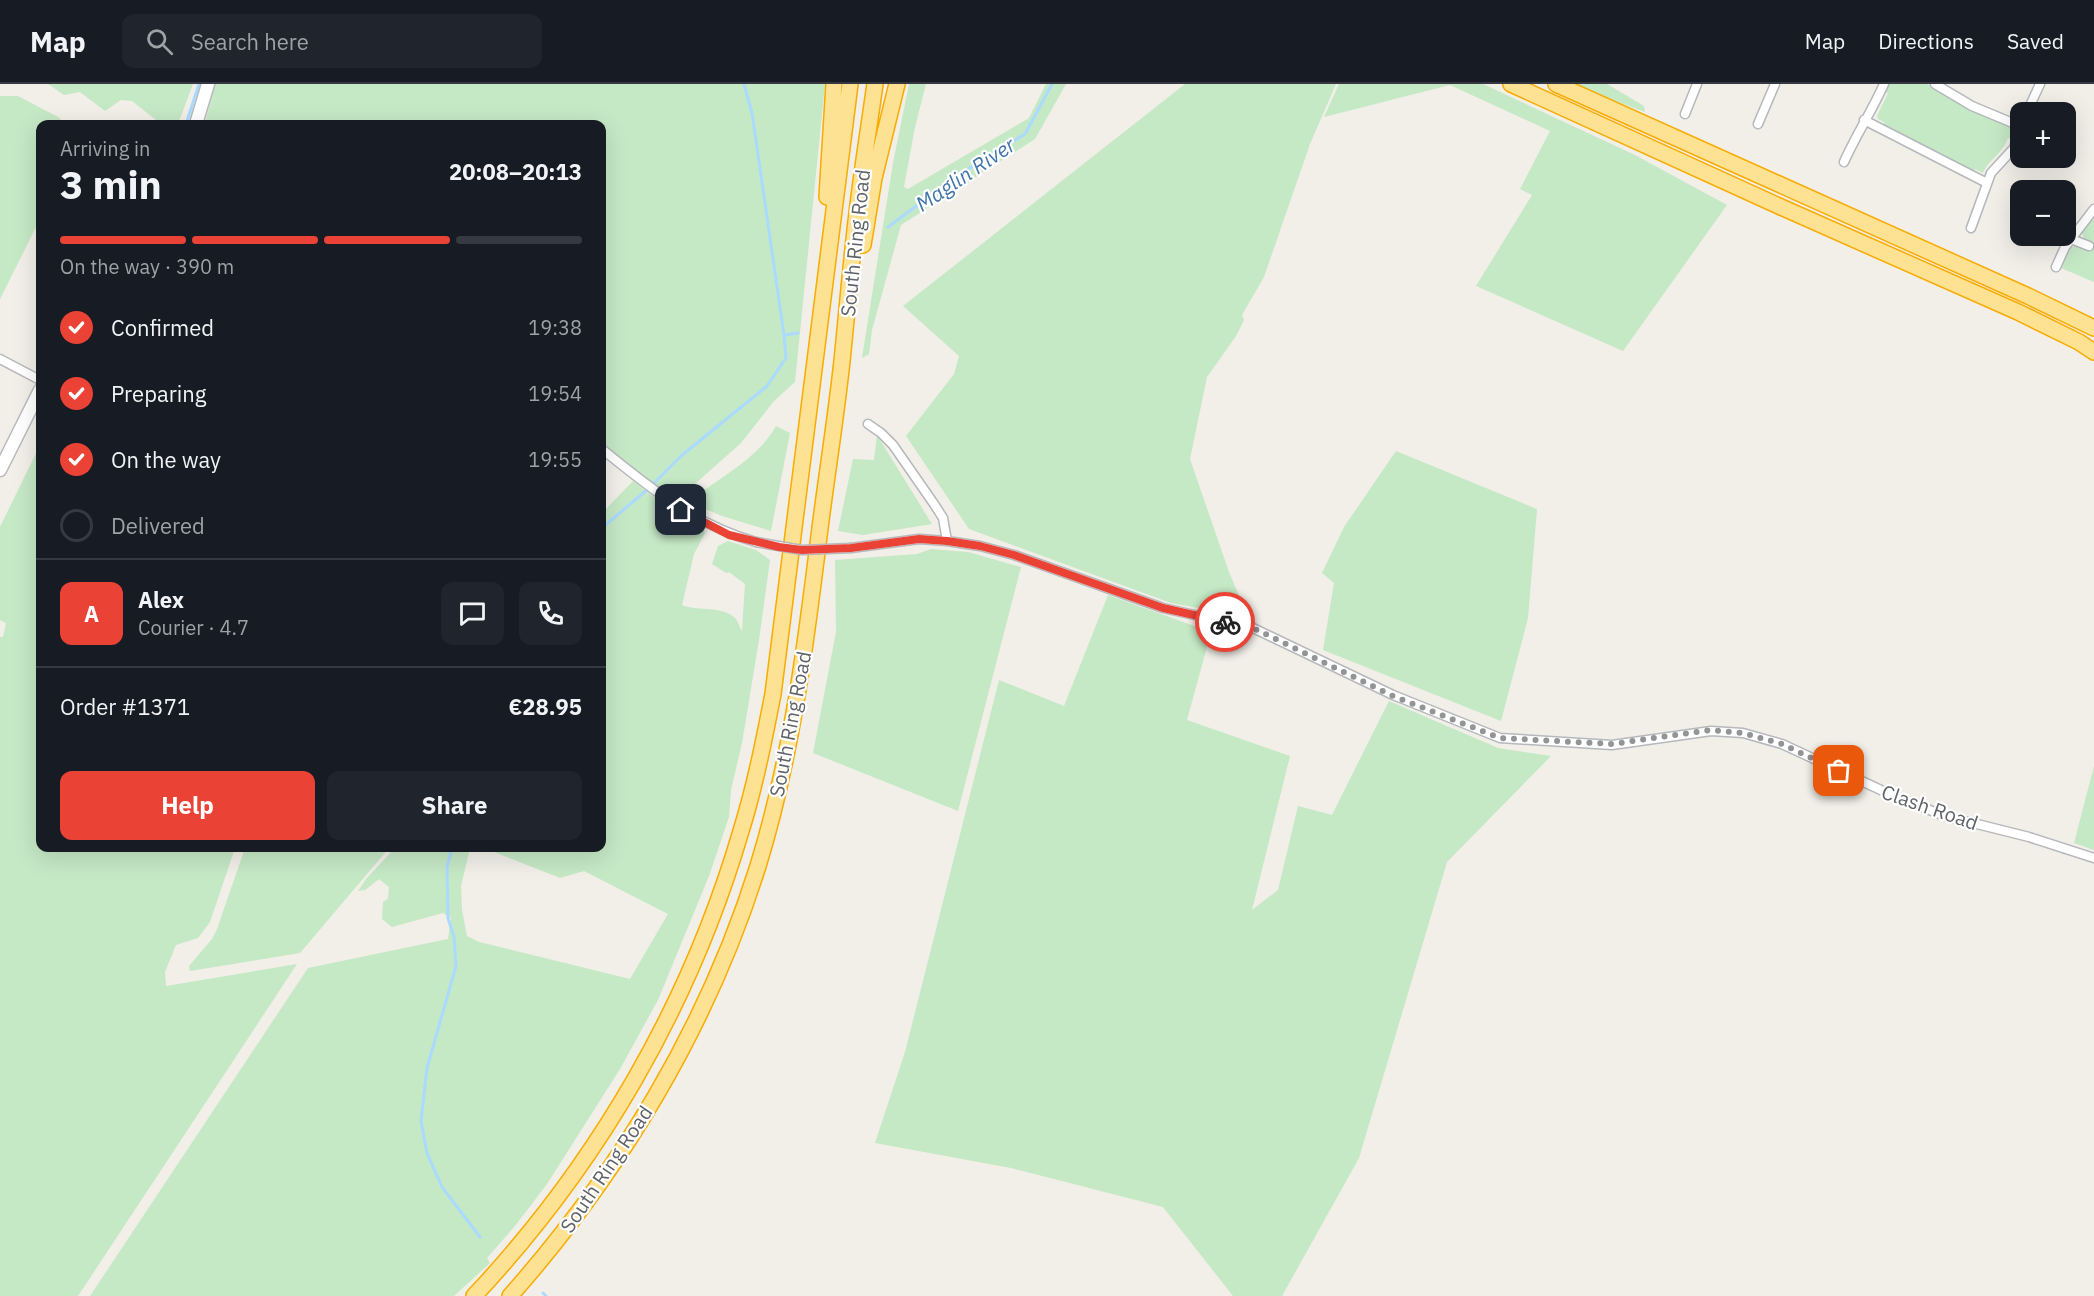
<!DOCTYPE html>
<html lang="en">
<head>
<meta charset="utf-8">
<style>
  body { margin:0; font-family:"IBM Plex Sans",sans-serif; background:#20242c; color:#f1f3f6; height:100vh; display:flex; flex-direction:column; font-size:22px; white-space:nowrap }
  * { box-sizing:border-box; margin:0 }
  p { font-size:20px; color:#9ea1a6 }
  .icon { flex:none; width:33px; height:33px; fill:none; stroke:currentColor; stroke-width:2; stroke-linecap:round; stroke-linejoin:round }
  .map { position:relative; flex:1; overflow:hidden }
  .drawer { position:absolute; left:36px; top:36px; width:570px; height:732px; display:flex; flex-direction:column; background:#171b24; border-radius:12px; box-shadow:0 6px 24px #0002 }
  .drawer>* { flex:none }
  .tools { position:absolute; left:2010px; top:18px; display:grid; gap:12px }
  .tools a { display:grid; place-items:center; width:66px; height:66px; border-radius:12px; background:#171b24; box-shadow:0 6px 24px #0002; font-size:30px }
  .pin { position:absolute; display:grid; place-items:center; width:51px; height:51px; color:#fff; margin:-26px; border-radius:12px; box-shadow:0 3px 9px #0006 }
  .courier { position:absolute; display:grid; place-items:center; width:60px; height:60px; margin:-30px; border:4px solid #ea4335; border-radius:50%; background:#fff; color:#222; box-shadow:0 2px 8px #0007 }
  .overview em { font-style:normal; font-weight:700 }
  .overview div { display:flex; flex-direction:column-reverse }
  .overview { display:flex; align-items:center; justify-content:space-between; height:102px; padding:0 24px }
  h1 { font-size:39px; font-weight:700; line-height:45px }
  .bar { display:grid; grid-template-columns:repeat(4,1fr); gap:9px 6px; align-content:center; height:72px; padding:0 24px }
  .bar i { height:8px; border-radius:4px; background:#363941 }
  .bar .active { background:#ea4335 }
  .bar p { grid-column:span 4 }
  .line { display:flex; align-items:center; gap:15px; padding:0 24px; border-top:2px solid #363941 }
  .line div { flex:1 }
  .round { display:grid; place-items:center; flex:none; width:63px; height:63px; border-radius:12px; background:#20242c }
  ol { padding:0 24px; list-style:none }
  li { display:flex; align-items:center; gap:18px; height:66px }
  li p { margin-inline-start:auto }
  li .icon { padding:6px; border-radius:50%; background:#ea4335; color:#fff; stroke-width:4 }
  li:last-child { color:#9ea1a6 }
  li i { width:33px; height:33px; border:3px solid #363941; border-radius:50% }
  .action { display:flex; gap:12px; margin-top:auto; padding:12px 24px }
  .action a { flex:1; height:69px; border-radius:12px; background:#ea4335; color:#fff; font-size:24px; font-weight:700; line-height:69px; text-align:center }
  .action a+a { background:#20242c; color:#f1f3f6 }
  header { display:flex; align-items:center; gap:36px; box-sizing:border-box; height:84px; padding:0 30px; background:#171b24; border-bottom:2px solid #363941 }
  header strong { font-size:28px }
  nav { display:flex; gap:33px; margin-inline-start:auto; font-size:21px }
  .search { width:420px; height:54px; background:#20242c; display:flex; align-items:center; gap:15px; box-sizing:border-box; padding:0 21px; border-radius:12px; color:#9ea1a6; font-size:22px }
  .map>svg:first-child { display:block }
  .green { fill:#c5e8c5 }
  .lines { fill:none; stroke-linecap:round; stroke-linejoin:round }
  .stream { stroke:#aadaff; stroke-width:3 }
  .street-casing { stroke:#b5b8bc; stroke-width:11 }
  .secondary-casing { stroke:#b6babf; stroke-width:15 }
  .highway-casing { stroke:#f9ab00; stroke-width:18 }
  .street { stroke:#fff; stroke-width:8 }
  .secondary { stroke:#fff; stroke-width:12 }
  .highway { stroke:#fde293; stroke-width:15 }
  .street-bridge-casing { stroke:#b5b8bc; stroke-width:11; stroke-linecap:butt }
  .street-bridge { stroke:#fff; stroke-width:8 }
  .done { stroke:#929495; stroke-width:6; stroke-dasharray:0 10.8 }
  .route { stroke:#ea4335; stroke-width:8 }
  .labels { text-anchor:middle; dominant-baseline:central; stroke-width:4.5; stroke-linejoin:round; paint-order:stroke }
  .street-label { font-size:20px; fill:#5f6368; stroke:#fff }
  .water-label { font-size:21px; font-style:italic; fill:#4174aa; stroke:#fff }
</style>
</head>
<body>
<header>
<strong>Map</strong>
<div class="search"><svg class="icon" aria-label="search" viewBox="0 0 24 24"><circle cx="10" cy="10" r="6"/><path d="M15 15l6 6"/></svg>Search here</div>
<nav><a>Map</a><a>Directions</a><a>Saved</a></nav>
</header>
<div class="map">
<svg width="2094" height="1212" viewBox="0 0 2094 1212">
  <rect width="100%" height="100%" fill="#f1efe8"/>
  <path class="green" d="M48,0h145l-15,40h-17l-29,-23 -11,-1 -16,11 -25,-19 -16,3z
    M215,0h610l-30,298 -21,19 -33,42 -45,40 -24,16 -70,-57v-318h-397z
    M909,0h17l-11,43 -11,60 4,2 121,-71 17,-34h20l-31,55 -134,86 -29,105 -3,24 -7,4 31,-195z
    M1185,0h151l-26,60 -46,133 -22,38 2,5 -8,16 -29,41 -17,82 39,113 19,45 -77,-14 -202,-74 -63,-93 48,-62 5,-18 -56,-50z
    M1339,0h144l152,71 92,50 -104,146 -147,-65 56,-91 -12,-6 30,-58 -100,-46 -126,32z
    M1577,0h30l37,22 1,6 -46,-17z
    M1889,0h38l36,23 48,20 3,5 -2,7 -4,-1c-6,16 -18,20 -25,35l-8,-4 -2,4 -90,-47 2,-3 -7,-4 -1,-3 11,-23 -3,-1z
    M0,12h18l40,21 8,7h-26v95l-40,80z
    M2094,131v67l-33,-14 9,-21 6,-1 12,4 3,-8 -7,-3 -2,-7z
    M776,342l14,7 -19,98 -49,-15 -34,-14c30,-24 69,-42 88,-76z
    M877,351l55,89 -69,11 -25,-4 15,-72 21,1z
    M40,361v403h195l-25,74 -12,16 -22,7 -11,27 1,14 131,-22 -219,332h-78v-659h3l3,-14 -6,-3v-93z
    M1396,367l141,58 -9,109 -27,103 -178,-71 11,-67 -12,-10 22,-46z
    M633,397l35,27 35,20 2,5 -11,21 -12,51c17,7 39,0 53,13 3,3 5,10 7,13l3,-47 -16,-12 -3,1 -14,-9 6,-18 10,-5 28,9 14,10 -11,80 -17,103 -11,47 -2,27 -20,59 -51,124 -38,69 -73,115 -32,42 -28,32 3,5 -36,33h-364l218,-328 140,-29 3,-21 -8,-5 -51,14 -10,-8 1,-17 5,-3 1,-12 -10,-8 -14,11 -7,1 8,-12 29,-31h75l-9,38 1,24 5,26 12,6 151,37 38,-65 -84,-43 -24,7 -76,-30h118v-335z
    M931,465l37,3 53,15 -63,244 -145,-58 23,-121 -1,-72 82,-6z
    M1108,511l103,37 -24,88 103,36 -38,154 26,-20 20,-84 34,9 57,-114 109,47 53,8 -104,106 -88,296 -77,138h-49l-70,-89 -152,-39 -136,-25 30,-91 94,-372 65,26z
    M2094,682v84l-20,-7z
    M245,764h144l-89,105 -110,18 -1,-5 23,-27 5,-10z"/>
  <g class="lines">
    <path class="stream" d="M744,0l8,29 32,222
      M186,40l13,-40
      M888,143l69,-51 68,-42 27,-50
      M654,399l27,-27 86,-70 19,-28 -2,-23 14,-2
      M602,444l46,-39
      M602,489l2,9 -2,22
      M452,764l-5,19 1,51 6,19 2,29 -29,102 -6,53 6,32 15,34 38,50
      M543,1209l3,3"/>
    <g class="street-casing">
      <path id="street" d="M1935,0l37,22 48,20
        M2027,28l13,-28
        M1685,30l12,-30
        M1864,36l123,63
        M1758,40l17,-40
        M1844,78c12,-27 28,-51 40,-78
        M1971,144l20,-55 23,-25 6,-19
        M2071,155l18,7
        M2056,183l9,-20 29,-38
        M0,275l40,21
        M868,340l13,9 12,12 41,59 9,14 4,23
        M602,365c48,39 93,76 154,93
        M851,464l68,-9 28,2 33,5 34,9 149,53 90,20 140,67 107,43 112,7 99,-14 32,2 39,11 114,53 49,19 84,21 65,21"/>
    </g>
    <g class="secondary-casing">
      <path id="secondary" d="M196,40l12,-40
        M0,386l40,-80"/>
    </g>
    <g class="highway-casing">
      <path id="highway" d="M1511,0l270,123 237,105 61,30 15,10
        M1556,0l472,212 66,32
        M827,113l7,-113
        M863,161l11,-67 23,-94
        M474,1212c124,-132 216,-291 267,-465 14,-45 23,-91 32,-137l77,-610
        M510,1212c110,-124 198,-270 248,-430 34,-110 48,-223 62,-338 7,-55 16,-111 22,-167 5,-49 9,-99 15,-148 5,-43 12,-86 18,-129"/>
    </g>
    <use href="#street" class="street"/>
    <use href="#secondary" class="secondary"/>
    <use href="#highway" class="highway"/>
    <g class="street-bridge-casing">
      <path id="street-bridge" d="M756,458l46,8 49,-2"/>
    </g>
    <use href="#street-bridge" class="street-bridge"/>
  </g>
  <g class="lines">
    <path class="done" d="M1225,538l28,6 140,68 107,42 112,6 99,-14 32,3 39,11 57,27"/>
    <path class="route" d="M681,426l48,25 50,12 23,3 49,-2 68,-9 28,2 33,5 34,9 149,53 62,14"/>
  </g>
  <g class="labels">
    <g class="street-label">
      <text transform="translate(855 159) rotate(-84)">South Ring Road</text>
      <text transform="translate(790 640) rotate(-79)">South Ring Road</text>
      <text transform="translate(1930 723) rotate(19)">Clash Road</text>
      <text transform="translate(606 1085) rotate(-56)">South Ring Road</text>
    </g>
    <g class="water-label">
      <text transform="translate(965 90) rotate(-34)">Maglin River</text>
    </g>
  </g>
</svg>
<div class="tools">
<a>+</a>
<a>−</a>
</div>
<div class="pin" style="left:1839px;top:687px;background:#ea580c"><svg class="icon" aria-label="bag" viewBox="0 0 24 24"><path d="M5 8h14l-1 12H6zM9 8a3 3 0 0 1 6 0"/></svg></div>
<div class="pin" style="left:681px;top:426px;background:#1f2937"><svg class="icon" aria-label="home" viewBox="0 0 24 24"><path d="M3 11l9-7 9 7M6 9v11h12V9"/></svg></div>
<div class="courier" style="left:1225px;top:538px"><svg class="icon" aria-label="bike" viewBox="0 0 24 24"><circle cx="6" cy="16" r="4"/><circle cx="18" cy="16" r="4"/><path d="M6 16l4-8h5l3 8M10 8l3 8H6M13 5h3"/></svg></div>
<section class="drawer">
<div class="overview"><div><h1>3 min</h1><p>Arriving in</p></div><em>20:08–20:13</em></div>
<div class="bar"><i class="active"></i><i class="active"></i><i class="active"></i><i></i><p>On the way · 390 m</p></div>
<ol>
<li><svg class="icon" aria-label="check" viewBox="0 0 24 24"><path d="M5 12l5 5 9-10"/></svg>Confirmed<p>19:38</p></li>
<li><svg class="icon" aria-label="check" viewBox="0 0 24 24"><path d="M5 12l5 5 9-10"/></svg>Preparing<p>19:54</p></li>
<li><svg class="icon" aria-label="check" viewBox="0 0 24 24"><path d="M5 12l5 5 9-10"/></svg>On the way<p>19:55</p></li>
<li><i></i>Delivered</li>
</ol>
<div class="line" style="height:108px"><b class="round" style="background:#ea4335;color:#fff">A</b><div><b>Alex</b><p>Courier · 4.7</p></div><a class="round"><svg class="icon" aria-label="chat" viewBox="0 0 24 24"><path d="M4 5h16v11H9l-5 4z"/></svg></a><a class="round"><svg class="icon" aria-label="phone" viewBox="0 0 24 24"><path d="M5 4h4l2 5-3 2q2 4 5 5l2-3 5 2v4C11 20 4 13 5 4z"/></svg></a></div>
<div class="line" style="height:78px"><div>Order #1371</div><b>€28.95</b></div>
<div class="action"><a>Help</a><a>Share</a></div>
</section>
</div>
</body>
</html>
